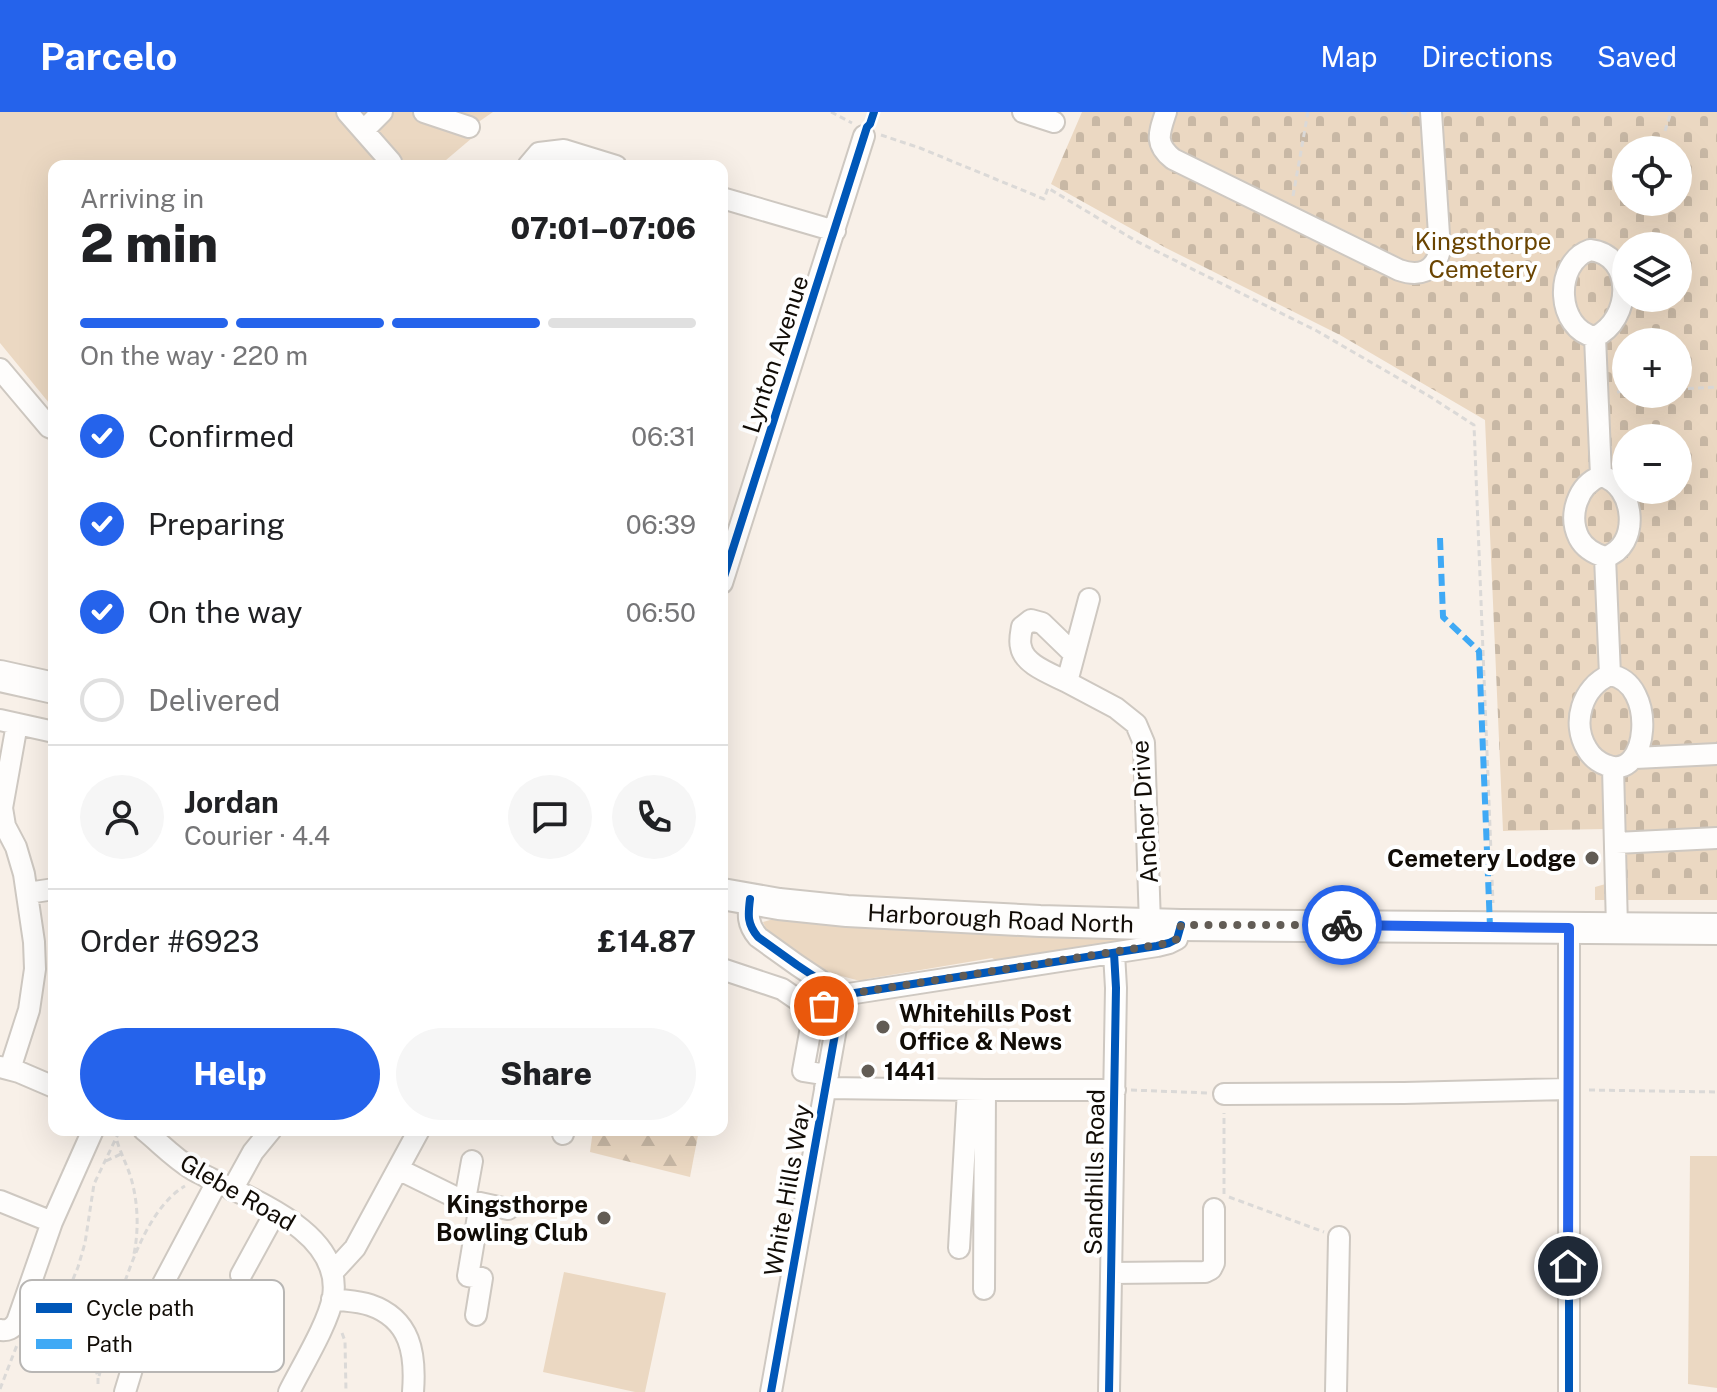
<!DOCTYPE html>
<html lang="en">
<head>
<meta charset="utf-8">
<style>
  body { margin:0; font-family:"Public Sans",sans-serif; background:#f6f6f6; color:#202124; height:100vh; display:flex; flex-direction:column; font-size:30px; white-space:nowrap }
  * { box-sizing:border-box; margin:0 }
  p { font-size:26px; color:#757577 }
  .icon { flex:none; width:44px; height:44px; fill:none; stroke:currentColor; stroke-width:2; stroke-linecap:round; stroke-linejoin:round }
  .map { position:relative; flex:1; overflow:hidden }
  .panel { position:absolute; left:48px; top:48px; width:680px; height:976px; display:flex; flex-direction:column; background:#fff; border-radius:16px; box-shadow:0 8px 32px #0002 }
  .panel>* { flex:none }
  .controls { position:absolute; left:1612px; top:24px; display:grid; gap:16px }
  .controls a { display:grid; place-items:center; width:80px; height:80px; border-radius:50%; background:#fff; box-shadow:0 8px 32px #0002; font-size:40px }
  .pin { position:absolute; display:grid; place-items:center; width:68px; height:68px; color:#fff; margin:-34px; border:4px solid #fff; border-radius:50%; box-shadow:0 2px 8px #0007 }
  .courier { position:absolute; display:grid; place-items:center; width:80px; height:80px; margin:-40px; border:6px solid #2563eb; border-radius:50%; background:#fff; color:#222; box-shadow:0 2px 10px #0007 }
  .headline em { font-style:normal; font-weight:800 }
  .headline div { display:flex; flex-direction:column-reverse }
  .headline { display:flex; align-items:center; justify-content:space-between; height:136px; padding:0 32px }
  h1 { font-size:52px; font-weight:800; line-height:60px }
  .bar { display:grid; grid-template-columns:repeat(4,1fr); gap:12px 8px; align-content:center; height:96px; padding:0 32px }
  .bar i { height:10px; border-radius:6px; background:#e0e0e0 }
  .bar .on { background:#2563eb }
  .bar p { grid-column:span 4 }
  .line { display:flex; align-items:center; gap:20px; padding:0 32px; border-top:2px solid #e0e0e0 }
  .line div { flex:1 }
  .round { display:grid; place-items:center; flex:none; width:84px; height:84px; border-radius:42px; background:#f6f6f6 }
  ol { padding:0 32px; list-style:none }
  li { display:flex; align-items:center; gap:24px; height:88px }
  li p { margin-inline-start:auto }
  li .icon { padding:8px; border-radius:50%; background:#2563eb; color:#fff; stroke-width:4 }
  li:last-child { color:#757577 }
  li i { width:44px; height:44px; border:4px solid #e0e0e0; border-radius:50% }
  .button { display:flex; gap:16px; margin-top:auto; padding:16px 32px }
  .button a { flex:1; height:92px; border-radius:48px; background:#2563eb; color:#fff; font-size:32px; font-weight:800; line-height:92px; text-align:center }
  .button a+a { background:#f6f6f6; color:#202124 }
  header { display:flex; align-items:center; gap:48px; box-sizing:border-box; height:112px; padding:0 40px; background:#2563eb; color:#fff }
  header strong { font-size:38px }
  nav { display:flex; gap:44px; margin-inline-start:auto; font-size:28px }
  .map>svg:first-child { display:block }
  .green { fill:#ebd8c2 }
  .forest { fill:url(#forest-firs) }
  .cemetery { fill:url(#cemetery-stones); fill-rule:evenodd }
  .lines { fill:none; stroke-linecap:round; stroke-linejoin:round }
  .minor-casing { stroke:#cec8c1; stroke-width:24 }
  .highway-casing { stroke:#cec8c1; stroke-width:34 }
  .path { stroke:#dbd9d7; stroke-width:3; stroke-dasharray:6 4; stroke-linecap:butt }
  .minor { stroke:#fefdfc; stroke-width:20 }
  .highway { stroke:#fefdfc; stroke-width:30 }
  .quiet { stroke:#3fa9f5; stroke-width:6; stroke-dasharray:12 6; stroke-linecap:butt }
  .cycleway-casing { stroke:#fff; stroke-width:13 }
  .cycleway { stroke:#0057b8; stroke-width:8 }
  .done { stroke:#625c55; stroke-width:8; stroke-dasharray:0 14.4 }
  .route { stroke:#2563eb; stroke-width:10 }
  .poi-dot { fill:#625c55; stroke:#fff; stroke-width:3 }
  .labels { text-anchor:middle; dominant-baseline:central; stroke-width:8; stroke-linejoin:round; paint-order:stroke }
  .park-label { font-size:24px; fill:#6a4401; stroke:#fff }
  .street-label { font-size:24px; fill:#110c06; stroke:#fff }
  .poi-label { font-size:24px; font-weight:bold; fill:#110c06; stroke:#fff; text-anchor:end }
  .key { fill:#fff; stroke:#b8b6b4; stroke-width:2 }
  .key-label { font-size:22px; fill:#110c06 }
</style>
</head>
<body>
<header>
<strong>Parcelo</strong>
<nav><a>Map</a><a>Directions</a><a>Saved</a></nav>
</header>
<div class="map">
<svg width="1717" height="1280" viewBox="0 0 1717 1280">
  <defs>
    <pattern id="forest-firs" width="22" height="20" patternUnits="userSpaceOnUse" patternTransform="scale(2)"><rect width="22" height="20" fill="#ebd8c2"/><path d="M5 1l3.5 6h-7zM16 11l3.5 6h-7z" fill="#c8b8a5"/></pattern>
    <pattern id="cemetery-stones" width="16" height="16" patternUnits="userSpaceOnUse" patternTransform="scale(2)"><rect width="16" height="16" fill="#ebd8c2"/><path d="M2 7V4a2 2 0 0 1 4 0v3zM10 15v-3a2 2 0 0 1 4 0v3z" fill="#c8b8a5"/></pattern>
  </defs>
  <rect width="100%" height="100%" fill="#f8f0e8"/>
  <path class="green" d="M0,0h493l-16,11 -5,15 -33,28h-385v243l-54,-66z
    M777,806l372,21 -148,24 -9,-5 -125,21 -3,3 -30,-8 -11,-5 -50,-33 -6,-5 -4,-9z
    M1690,1044h27v232l-29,-4z
    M564,1160l102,21 -21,99h-10l-92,-20z"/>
  <path class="forest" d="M593,1018h106l-9,47 -100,-25z"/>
  <path class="cemetery" d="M1082,0h635v788h-122v-13l14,-4 -2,-54 -104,2 -18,-411 -145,-85 -174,-87 -115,-64zM1626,38h52v52h-52zM1626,134h52v52h-52zM1626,230h52v52h-52zM1626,326h52v52h-52z"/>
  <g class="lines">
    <g class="minor-casing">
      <path id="minor" d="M347,0l44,50
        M424,0l45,15
        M1023,0l31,10
        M1166,0c-7,21 -12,32 7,47l226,111c20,7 36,2 41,-20l-9,-138
        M364,18l18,-18
        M528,54l11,-13 25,-3 52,16
        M722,86l113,33
        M1590,138c45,5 42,70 5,87 -39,-8 -42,-74 -5,-87z
        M1595,225l6,139
        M0,257l49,58 5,2
        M1601,364c35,9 40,71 4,81 -10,-3 -20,-8 -26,-19 -11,-22 -2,-53 22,-62z
        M1605,445l5,118
        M722,471l142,-447
        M1089,487l-22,83 49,26 20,16 8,19 6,181
        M1610,563c48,7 39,109 -4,90 -8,-3 -15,-9 -19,-16 -16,-26 -5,-62 23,-74z
        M1067,570c-15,-8 -43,-17 -46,-35 -2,-6 0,-14 1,-20l9,-7 11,3 32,31
        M0,608l54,12
        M1635,646l82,-4
        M1613,655l4,161
        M1616,731l101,-5
        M28,781l26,-4
        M750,787c-2,16 -3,25 8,38l39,28 45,30 315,-49 12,-3 8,-4 4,-14
        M722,857l60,20 32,22 -11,60 25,4
        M0,955l19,5 35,15
        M10,957l19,-59 6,-41 -1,-27 -10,-68 -8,-27 -11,-21 -3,-18 15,-84
        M825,976l160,2h130
        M1224,982l180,-1 165,-4
        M144,1018c16,13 30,28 48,39 47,27 152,58 141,128 -5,27 -31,69 -44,95
        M563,1022l1,-4
        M398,1057l59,29 51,11
        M232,1078l21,-38 18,-22
        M465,1088l7,-39
        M0,1089l52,21
        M959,1136l9,-158
        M332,1161l23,-25 64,-118
        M1112,1161l93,-1 6,-3 3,-6v-54
        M241,1163l34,-62
        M984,1177l1,-199
        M157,1183l60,-113
        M332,1187c13,2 26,2 38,6 41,14 46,49 43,87
        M476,1203l6,-37 -14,-2 12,-72
        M0,1218c8,1 12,-1 17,-8l35,-100 41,-92
        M125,1280l20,-66
        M771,1280l71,-397
        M1109,1280l7,-404 -2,-35
        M1336,1280l3,-155
        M1569,1280v-464"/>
    </g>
    <g class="highway-casing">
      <g id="highway">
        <path d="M0,564l54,12"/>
        <path id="s1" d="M722,782l57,10 68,7 193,10 141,4 536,4"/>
      </g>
    </g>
    <path class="path" d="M831,0l21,11
      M1401,0l12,4
      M1665,19l6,-19
      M881,23l39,13 124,51 4,-11 88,53 181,90 112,65 45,29 19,478
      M1293,84l15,-84
      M1678,277l39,-2
      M1617,280l9,-1
      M1131,978l77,3
      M1589,978l128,2
      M117,1029c4,13 10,24 14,37 7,24 8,51 3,76
      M106,1049l15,-7
      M1224,1082v-81
      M1229,1085l95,35
      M342,1221l3,8 1,51
      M91,1248l7,-2 7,-8c13,-48 35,-138 80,-164
      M99,1264l6,-23
      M98,1272v-8l-4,-10 -17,-12 -9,-14 -6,-18v-16l16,-39 7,-24 9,-59 25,-52
      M0,1277l17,-44"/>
    <use href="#minor" class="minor"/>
    <use href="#highway" class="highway"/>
    <path class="quiet" d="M1440,426l3,79 36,34 11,276"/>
    <g class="cycleway-casing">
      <path id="cycleway" d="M722,471l145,-456 3,-3 4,-12
        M750,787c-2,16 -3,25 8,38l39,28 45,30 315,-49 12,-3 8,-4 4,-14
        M771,1280l71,-397
        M1109,1280l7,-404 -2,-35
        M1569,1280v-464"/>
    </g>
    <use href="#cycleway" class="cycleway"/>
  </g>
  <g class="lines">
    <path class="done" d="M824,894l18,-11 327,-52 8,-4 4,-14h161"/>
    <path class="route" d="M1342,813l227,3 -1,338"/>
  </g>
  <g class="poi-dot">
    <circle cx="1592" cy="746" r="8"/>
    <circle cx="883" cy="915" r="8"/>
    <circle cx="868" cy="959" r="8"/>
    <circle cx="604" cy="1106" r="8"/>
  </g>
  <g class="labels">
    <g class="park-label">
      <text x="1483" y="129">Kingsthorpe<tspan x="1483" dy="28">Cemetery</tspan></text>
    </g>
    <g class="street-label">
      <text transform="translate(775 242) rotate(-72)">Lynton Avenue</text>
      <text transform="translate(1144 700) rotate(-94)">Anchor Drive</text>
      <text stroke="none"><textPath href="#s1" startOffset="280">Harborough Road North</textPath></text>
      <text transform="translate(1094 1060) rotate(-89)">Sandhills Road</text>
      <text transform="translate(787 1078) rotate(-80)">White Hills Way</text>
      <text transform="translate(238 1080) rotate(30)">Glebe Road</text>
    </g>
    <g class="poi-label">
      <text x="1576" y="746">Cemetery Lodge</text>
      <text x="899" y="901" text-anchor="start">Whitehills Post<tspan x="899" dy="28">Office &amp; News</tspan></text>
      <text x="884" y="959" text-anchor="start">1441</text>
      <text x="588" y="1092">Kingsthorpe<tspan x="588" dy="28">Bowling Club</tspan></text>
    </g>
  </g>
  <rect x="20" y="1168" width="264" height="92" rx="12" class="key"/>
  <rect x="36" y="1191" width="36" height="10" fill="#0057b8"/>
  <rect x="36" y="1227" width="36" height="10" fill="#3fa9f5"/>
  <g class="key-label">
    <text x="86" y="1204">Cycle path</text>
    <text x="86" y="1240">Path</text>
  </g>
</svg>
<div class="controls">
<a><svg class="icon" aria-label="locate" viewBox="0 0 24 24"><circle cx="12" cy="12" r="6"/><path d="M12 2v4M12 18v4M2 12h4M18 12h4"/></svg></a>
<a><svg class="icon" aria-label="layers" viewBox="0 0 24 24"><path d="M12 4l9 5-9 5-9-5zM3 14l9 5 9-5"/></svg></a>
<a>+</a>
<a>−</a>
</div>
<div class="pin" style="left:824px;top:894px;background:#ea580c"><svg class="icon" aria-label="bag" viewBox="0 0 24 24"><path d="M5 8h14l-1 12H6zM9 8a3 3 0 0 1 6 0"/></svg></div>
<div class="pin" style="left:1568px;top:1154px;background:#1f2937"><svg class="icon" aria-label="home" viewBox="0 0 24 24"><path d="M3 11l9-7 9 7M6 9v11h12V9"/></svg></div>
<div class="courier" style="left:1342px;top:813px"><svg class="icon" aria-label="bike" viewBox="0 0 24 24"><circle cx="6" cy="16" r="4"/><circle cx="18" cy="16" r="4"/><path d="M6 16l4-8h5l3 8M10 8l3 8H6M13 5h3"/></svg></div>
<section class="panel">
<div class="headline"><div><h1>2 min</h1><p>Arriving in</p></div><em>07:01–07:06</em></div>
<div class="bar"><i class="on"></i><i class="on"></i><i class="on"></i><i></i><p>On the way · 220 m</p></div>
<ol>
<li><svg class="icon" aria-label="check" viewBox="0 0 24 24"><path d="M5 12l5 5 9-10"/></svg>Confirmed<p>06:31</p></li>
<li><svg class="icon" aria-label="check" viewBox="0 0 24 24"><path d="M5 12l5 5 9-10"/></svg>Preparing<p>06:39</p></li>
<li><svg class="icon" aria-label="check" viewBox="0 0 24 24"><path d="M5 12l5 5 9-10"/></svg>On the way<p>06:50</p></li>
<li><i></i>Delivered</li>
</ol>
<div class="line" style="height:144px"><a class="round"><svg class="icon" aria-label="person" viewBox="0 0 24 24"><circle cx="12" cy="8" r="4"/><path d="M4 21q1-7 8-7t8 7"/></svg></a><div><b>Jordan</b><p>Courier · 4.4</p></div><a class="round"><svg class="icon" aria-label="chat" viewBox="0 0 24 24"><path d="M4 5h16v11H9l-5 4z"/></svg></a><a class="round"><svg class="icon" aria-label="phone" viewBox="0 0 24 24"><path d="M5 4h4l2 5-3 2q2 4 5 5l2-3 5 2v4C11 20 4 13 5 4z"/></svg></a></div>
<div class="line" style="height:104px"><div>Order #6923</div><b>£14.87</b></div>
<div class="button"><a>Help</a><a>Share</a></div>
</section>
</div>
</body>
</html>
